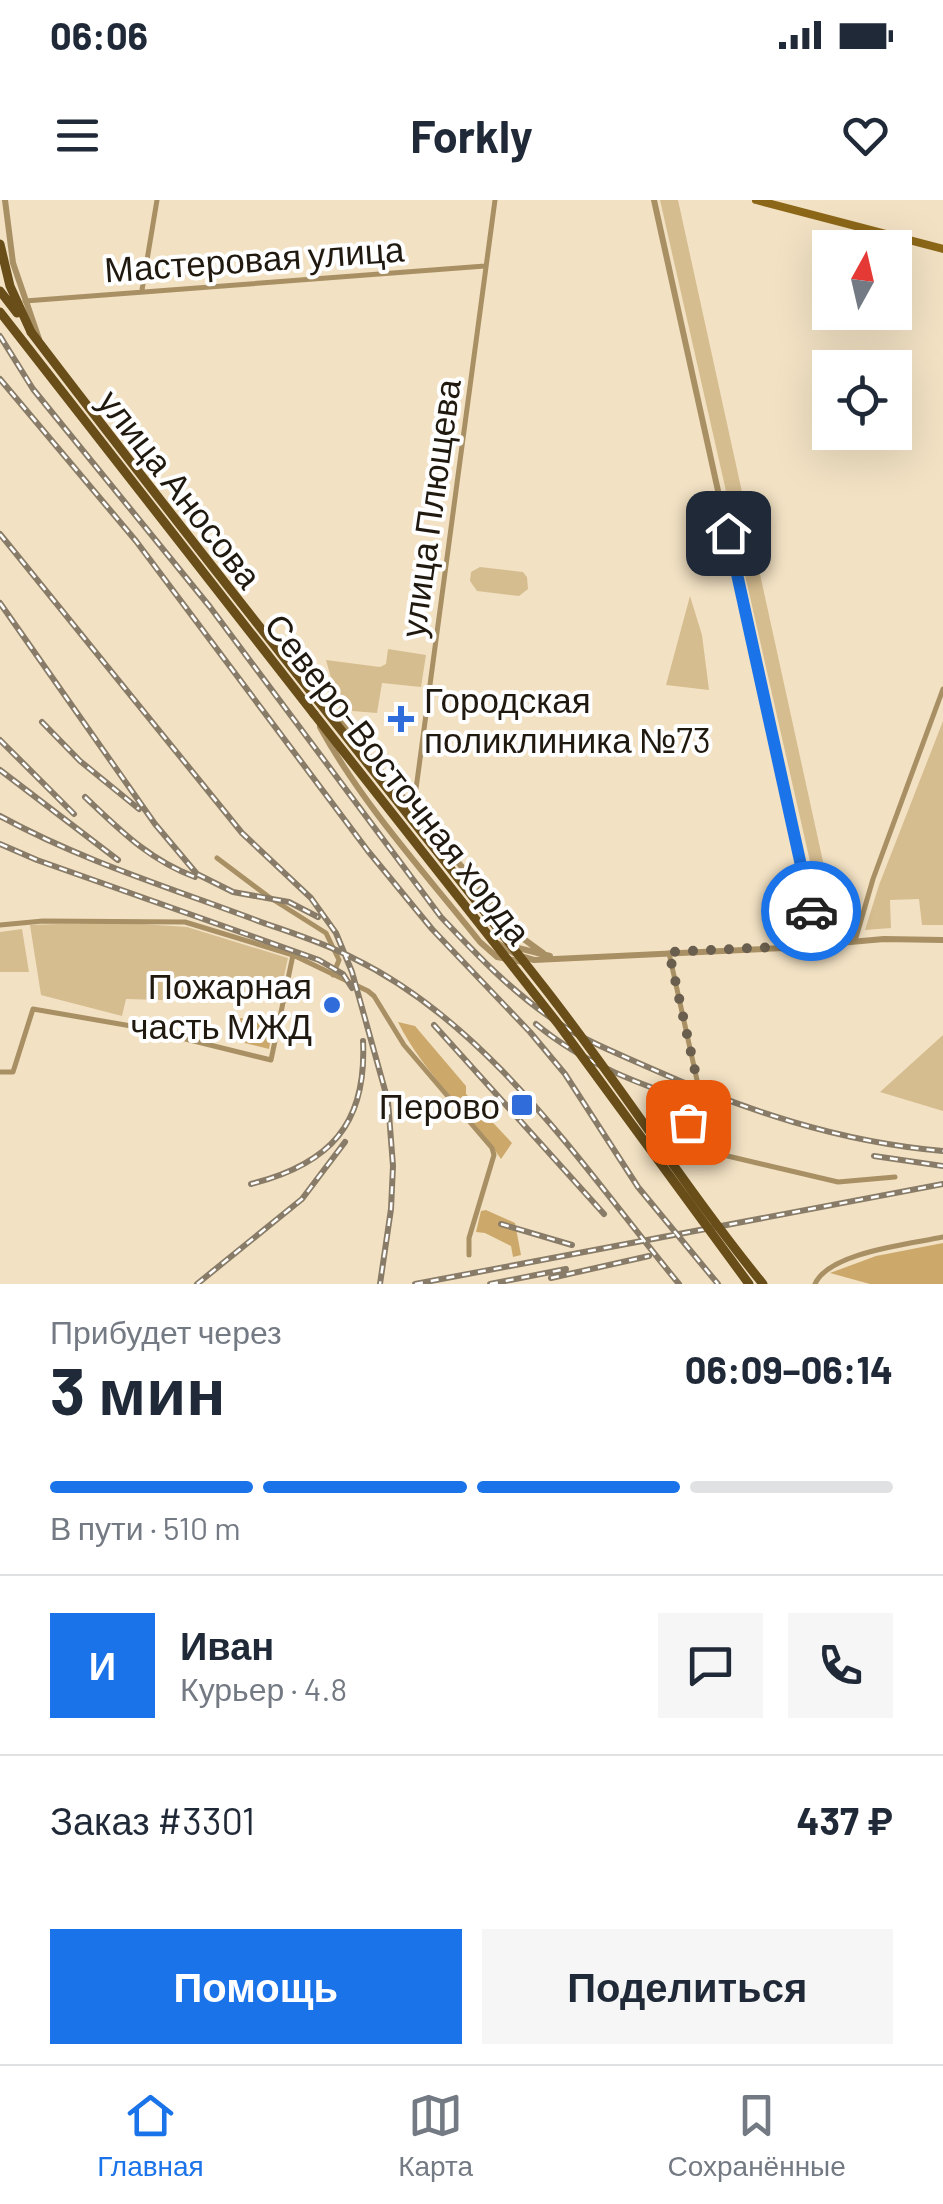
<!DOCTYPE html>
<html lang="ru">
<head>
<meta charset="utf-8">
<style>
  body { margin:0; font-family:Barlow,sans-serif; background:#f6f6f7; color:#1f2937; height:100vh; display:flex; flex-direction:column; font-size:38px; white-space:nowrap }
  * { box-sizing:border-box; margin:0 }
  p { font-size:32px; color:#747a83 }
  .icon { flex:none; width:55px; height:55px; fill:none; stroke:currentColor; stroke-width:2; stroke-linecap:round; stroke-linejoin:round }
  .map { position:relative; height:1084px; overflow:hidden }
  .sheet { display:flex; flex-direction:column; background:#fff; flex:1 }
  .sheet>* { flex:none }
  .needle { width:65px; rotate:8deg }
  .controls { position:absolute; left:812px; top:30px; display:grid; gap:20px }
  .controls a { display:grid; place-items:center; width:100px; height:100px; border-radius:0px; background:#fff; box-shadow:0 10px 40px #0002; font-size:50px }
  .pin { position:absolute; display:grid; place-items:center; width:85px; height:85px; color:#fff; margin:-42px; border-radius:20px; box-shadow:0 5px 15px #0006 }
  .courier { position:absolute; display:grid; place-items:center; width:100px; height:100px; margin:-50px; border:8px solid #1a73e8; border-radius:50%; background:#fff; color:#222; box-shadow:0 2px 12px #0007 }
  .summary em { font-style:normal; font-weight:700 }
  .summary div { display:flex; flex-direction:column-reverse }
  .summary { display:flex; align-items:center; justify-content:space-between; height:170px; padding:0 50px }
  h1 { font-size:65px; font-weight:700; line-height:75px }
  .bar { display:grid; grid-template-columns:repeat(4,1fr); gap:15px 10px; align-content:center; height:120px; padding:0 50px }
  .bar i { height:12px; border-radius:8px; background:#e0e1e3 }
  .bar .active { background:#1a73e8 }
  .bar p { grid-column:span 4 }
  .line { display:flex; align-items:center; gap:25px; padding:0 50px; border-top:2px solid #e0e1e3 }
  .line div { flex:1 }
  .round { display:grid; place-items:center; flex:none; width:105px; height:105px; border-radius:0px; background:#f6f6f7 }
  .action { display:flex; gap:20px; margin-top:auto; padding:20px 50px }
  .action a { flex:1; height:115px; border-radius:0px; background:#1a73e8; color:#fff; font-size:40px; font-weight:700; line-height:115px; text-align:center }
  .action a+a { background:#f6f6f7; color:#1f2937 }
  .status { display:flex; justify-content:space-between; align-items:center; height:70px; padding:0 50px; background:#fff; direction:ltr }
  .status svg { height:28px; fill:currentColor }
  header { display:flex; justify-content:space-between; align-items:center; height:130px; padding:0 50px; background:#fff; font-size:45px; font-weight:700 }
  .menu { display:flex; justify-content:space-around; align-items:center; height:140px; border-top:2px solid #e0e1e3; background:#fff; font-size:28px; color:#747a83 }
  .menu a { display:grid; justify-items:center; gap:5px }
  .menu .active { color:#1a73e8 }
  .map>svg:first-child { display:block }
  .green { fill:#d6bd90 }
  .forest { fill:#cca96b }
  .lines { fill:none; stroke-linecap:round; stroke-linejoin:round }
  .minor { stroke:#a99064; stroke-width:5 }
  .tertiary { stroke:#a99064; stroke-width:6 }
  .secondary { stroke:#8c6718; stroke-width:8 }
  .primary { stroke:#694e1a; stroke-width:9 }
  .rail-casing { stroke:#887c68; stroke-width:6 }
  .rail { stroke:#fff; stroke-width:2.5; stroke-dasharray:8; stroke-linecap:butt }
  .tertiary-bridge { stroke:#a99064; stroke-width:6 }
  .primary-bridge { stroke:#694e1a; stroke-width:9 }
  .done { stroke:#6a5f4e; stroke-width:10; stroke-dasharray:0 18 }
  .route { stroke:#1a73e8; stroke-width:12 }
  .poi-dot { fill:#306ddb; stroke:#fff; stroke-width:4 }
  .labels { text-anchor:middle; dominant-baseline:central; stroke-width:8; stroke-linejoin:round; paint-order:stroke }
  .street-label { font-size:35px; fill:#20190f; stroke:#fff }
  .poi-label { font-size:35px; fill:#20190f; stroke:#fff; text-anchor:end }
</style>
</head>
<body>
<div class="status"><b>06:06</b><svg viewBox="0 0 49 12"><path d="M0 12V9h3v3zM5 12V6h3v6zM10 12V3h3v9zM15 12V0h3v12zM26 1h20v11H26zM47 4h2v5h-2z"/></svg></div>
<header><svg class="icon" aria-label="menu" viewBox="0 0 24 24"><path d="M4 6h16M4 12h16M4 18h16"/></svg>Forkly<svg class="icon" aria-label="heart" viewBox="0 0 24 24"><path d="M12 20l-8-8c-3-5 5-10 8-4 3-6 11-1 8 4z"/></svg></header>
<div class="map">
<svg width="943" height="1084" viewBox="0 0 943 1084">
  <rect width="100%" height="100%" fill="#f2e1c3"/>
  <path class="green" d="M660,0h18l160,730 -12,2z
    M480,367l43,5 4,5 1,12 -9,7 -42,-5 -7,-10 1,-9z
    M690,396l12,39 7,55 -43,-5z
    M388,449l38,6 -5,32 -39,-4 -5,30 -37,-3 -14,-50 54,7 6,-3z
    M943,521v204h-21l-3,-26 -29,1 1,28 -26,2 14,-45z
    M113,722l74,5 101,31 -8,36 -51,-1 -1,9 -102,-3 -4,17 -81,-21 -11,-70z
    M22,729l7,43h-29v-40z
    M943,835v76l-63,-19z"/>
  <path class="forest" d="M233,818l41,1 -5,30 -37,-9z
    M398,822l17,4 51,60v8l46,49 -11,16c-32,-47 -78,-86 -103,-137z
    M486,1010l29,13 6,32 -8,2 -2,-11 -26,-13 -9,-1 5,-21z
    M943,1043v41h-73l-40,-11 46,-17z"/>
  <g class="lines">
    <path class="minor" d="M142,90l15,-90
      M25,101l460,-35
      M406,602l10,-13 79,-589
      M217,658l52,39 57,36 13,27 -6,15
      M0,725l43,-4 142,1 108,33 75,36 6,5 30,49 88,103 2,7 -25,83v17
      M855,741l18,-62 70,-190
      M669,753l28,127 -9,50 10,19 140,33 57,-5
      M0,872h13l20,-63 104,18 134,33 22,-105
      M815,1084c14,-32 96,-40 128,-47"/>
    <path class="tertiary" d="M5,0l8,63 26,76
      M654,0l164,745
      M320,527c42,77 105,146 160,215l17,15 26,5
      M462,667l52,65 29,21
      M499,744l18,11 17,5 249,-12 101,-9 59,1
      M514,747l36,9"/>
    <path class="secondary" d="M756,0l187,49"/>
    <path class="primary" d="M0,44l10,42 21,46
      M0,91l17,22
      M0,112l314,402"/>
    <g class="rail-casing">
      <path id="rail" d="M0,136l33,53 177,218 231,310c35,37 70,74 113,103 30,21 63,33 96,48 94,42 189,74 293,83
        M0,179l136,162 232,310 64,78 98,103 35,42 73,113 80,97
        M0,334l242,299 69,65 25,35 16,39 36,129 5,65 -2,43 -11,75
        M0,403l155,221 42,50 36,18 56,10 29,15
        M42,522l38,39 59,48
        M0,540l74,74
        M0,570l118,90
        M85,597c35,33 64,63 110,80
        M0,616c82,45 174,73 261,106 31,11 63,21 92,36 138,67 231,211 326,326
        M0,644l37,16 282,100 24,14 9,14
        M536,824c49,41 106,61 165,81
        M434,825l170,189
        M874,956l69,10
        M251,984c79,-20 116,-60 112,-143
        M501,1024l71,21
        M551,1078l98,-22
        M197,1084l105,-85 43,-57
        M415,1084l528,-100
        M490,1084l76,-15"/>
    </g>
    <use href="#rail" class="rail"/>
    <path class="tertiary-bridge" d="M324,503l138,164"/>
    <path class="primary-bridge" d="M31,132c167,220 341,436 512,654 76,97 142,202 220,298
      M314,514l245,311 190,259"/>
  </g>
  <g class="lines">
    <path class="done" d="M688,922l9,-42 -28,-128 149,-7 -7,-34"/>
    <path class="route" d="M728,333l83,378"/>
  </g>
  <g class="poi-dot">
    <path d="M396 504h10v10h10v10h-10v10h-10v-10h-10v-10h10z"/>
    <circle cx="332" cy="805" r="10"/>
    <rect x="510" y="893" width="24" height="24" rx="5"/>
  </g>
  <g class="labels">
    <g class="street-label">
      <text transform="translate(254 58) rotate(-4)">Мастеровая улица</text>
      <text transform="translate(181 288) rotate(52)">улица Аносова</text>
      <text transform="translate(429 308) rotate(-82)">улица Плющева</text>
      <text transform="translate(399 578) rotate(52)">Северо-Восточная хорда</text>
    </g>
    <g class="poi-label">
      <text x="424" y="499" text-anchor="start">Городская<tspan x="424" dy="40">поликлиника №73</tspan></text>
      <text x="312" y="785">Пожарная<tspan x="312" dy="40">часть МЖД</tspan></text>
      <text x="500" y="905">Перово</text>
    </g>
  </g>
</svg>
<div class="controls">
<a><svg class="needle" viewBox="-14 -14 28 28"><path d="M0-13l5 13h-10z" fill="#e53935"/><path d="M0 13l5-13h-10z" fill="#747a83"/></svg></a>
<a><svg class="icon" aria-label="locate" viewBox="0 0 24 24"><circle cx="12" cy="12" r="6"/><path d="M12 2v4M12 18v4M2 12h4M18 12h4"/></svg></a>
</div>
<div class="pin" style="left:688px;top:922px;background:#ea580c"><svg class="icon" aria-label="bag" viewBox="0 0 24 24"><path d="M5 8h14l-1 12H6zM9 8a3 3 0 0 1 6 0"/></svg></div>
<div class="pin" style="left:728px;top:333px;background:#1f2937"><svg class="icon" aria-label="home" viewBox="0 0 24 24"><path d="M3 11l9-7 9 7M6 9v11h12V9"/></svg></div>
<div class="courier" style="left:811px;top:711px"><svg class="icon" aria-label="car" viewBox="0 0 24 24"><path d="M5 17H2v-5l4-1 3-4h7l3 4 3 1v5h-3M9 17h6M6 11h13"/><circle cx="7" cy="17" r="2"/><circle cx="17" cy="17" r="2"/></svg></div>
</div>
<section class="sheet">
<div class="summary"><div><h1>3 мин</h1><p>Прибудет через</p></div><em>06:09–06:14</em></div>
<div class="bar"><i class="active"></i><i class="active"></i><i class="active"></i><i></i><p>В пути · 510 m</p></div>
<div class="line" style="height:180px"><b class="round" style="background:#1a73e8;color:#fff">И</b><div><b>Иван</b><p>Курьер · 4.8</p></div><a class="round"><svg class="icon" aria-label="chat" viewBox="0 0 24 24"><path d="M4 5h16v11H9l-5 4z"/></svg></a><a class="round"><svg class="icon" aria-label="phone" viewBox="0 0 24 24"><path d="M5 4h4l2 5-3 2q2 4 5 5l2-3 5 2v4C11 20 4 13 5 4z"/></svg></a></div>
<div class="line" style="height:130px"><div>Заказ #3301</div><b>437 ₽</b></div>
<div class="action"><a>Помощь</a><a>Поделиться</a></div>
</section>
<nav class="menu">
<a class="active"><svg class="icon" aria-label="home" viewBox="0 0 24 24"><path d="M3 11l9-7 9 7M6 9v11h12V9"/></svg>Главная</a>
<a><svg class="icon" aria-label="map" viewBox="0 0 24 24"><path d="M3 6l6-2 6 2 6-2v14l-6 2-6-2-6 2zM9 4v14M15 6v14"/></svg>Карта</a>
<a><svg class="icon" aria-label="saved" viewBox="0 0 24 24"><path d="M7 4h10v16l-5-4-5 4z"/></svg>Сохранённые</a>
</nav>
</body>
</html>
